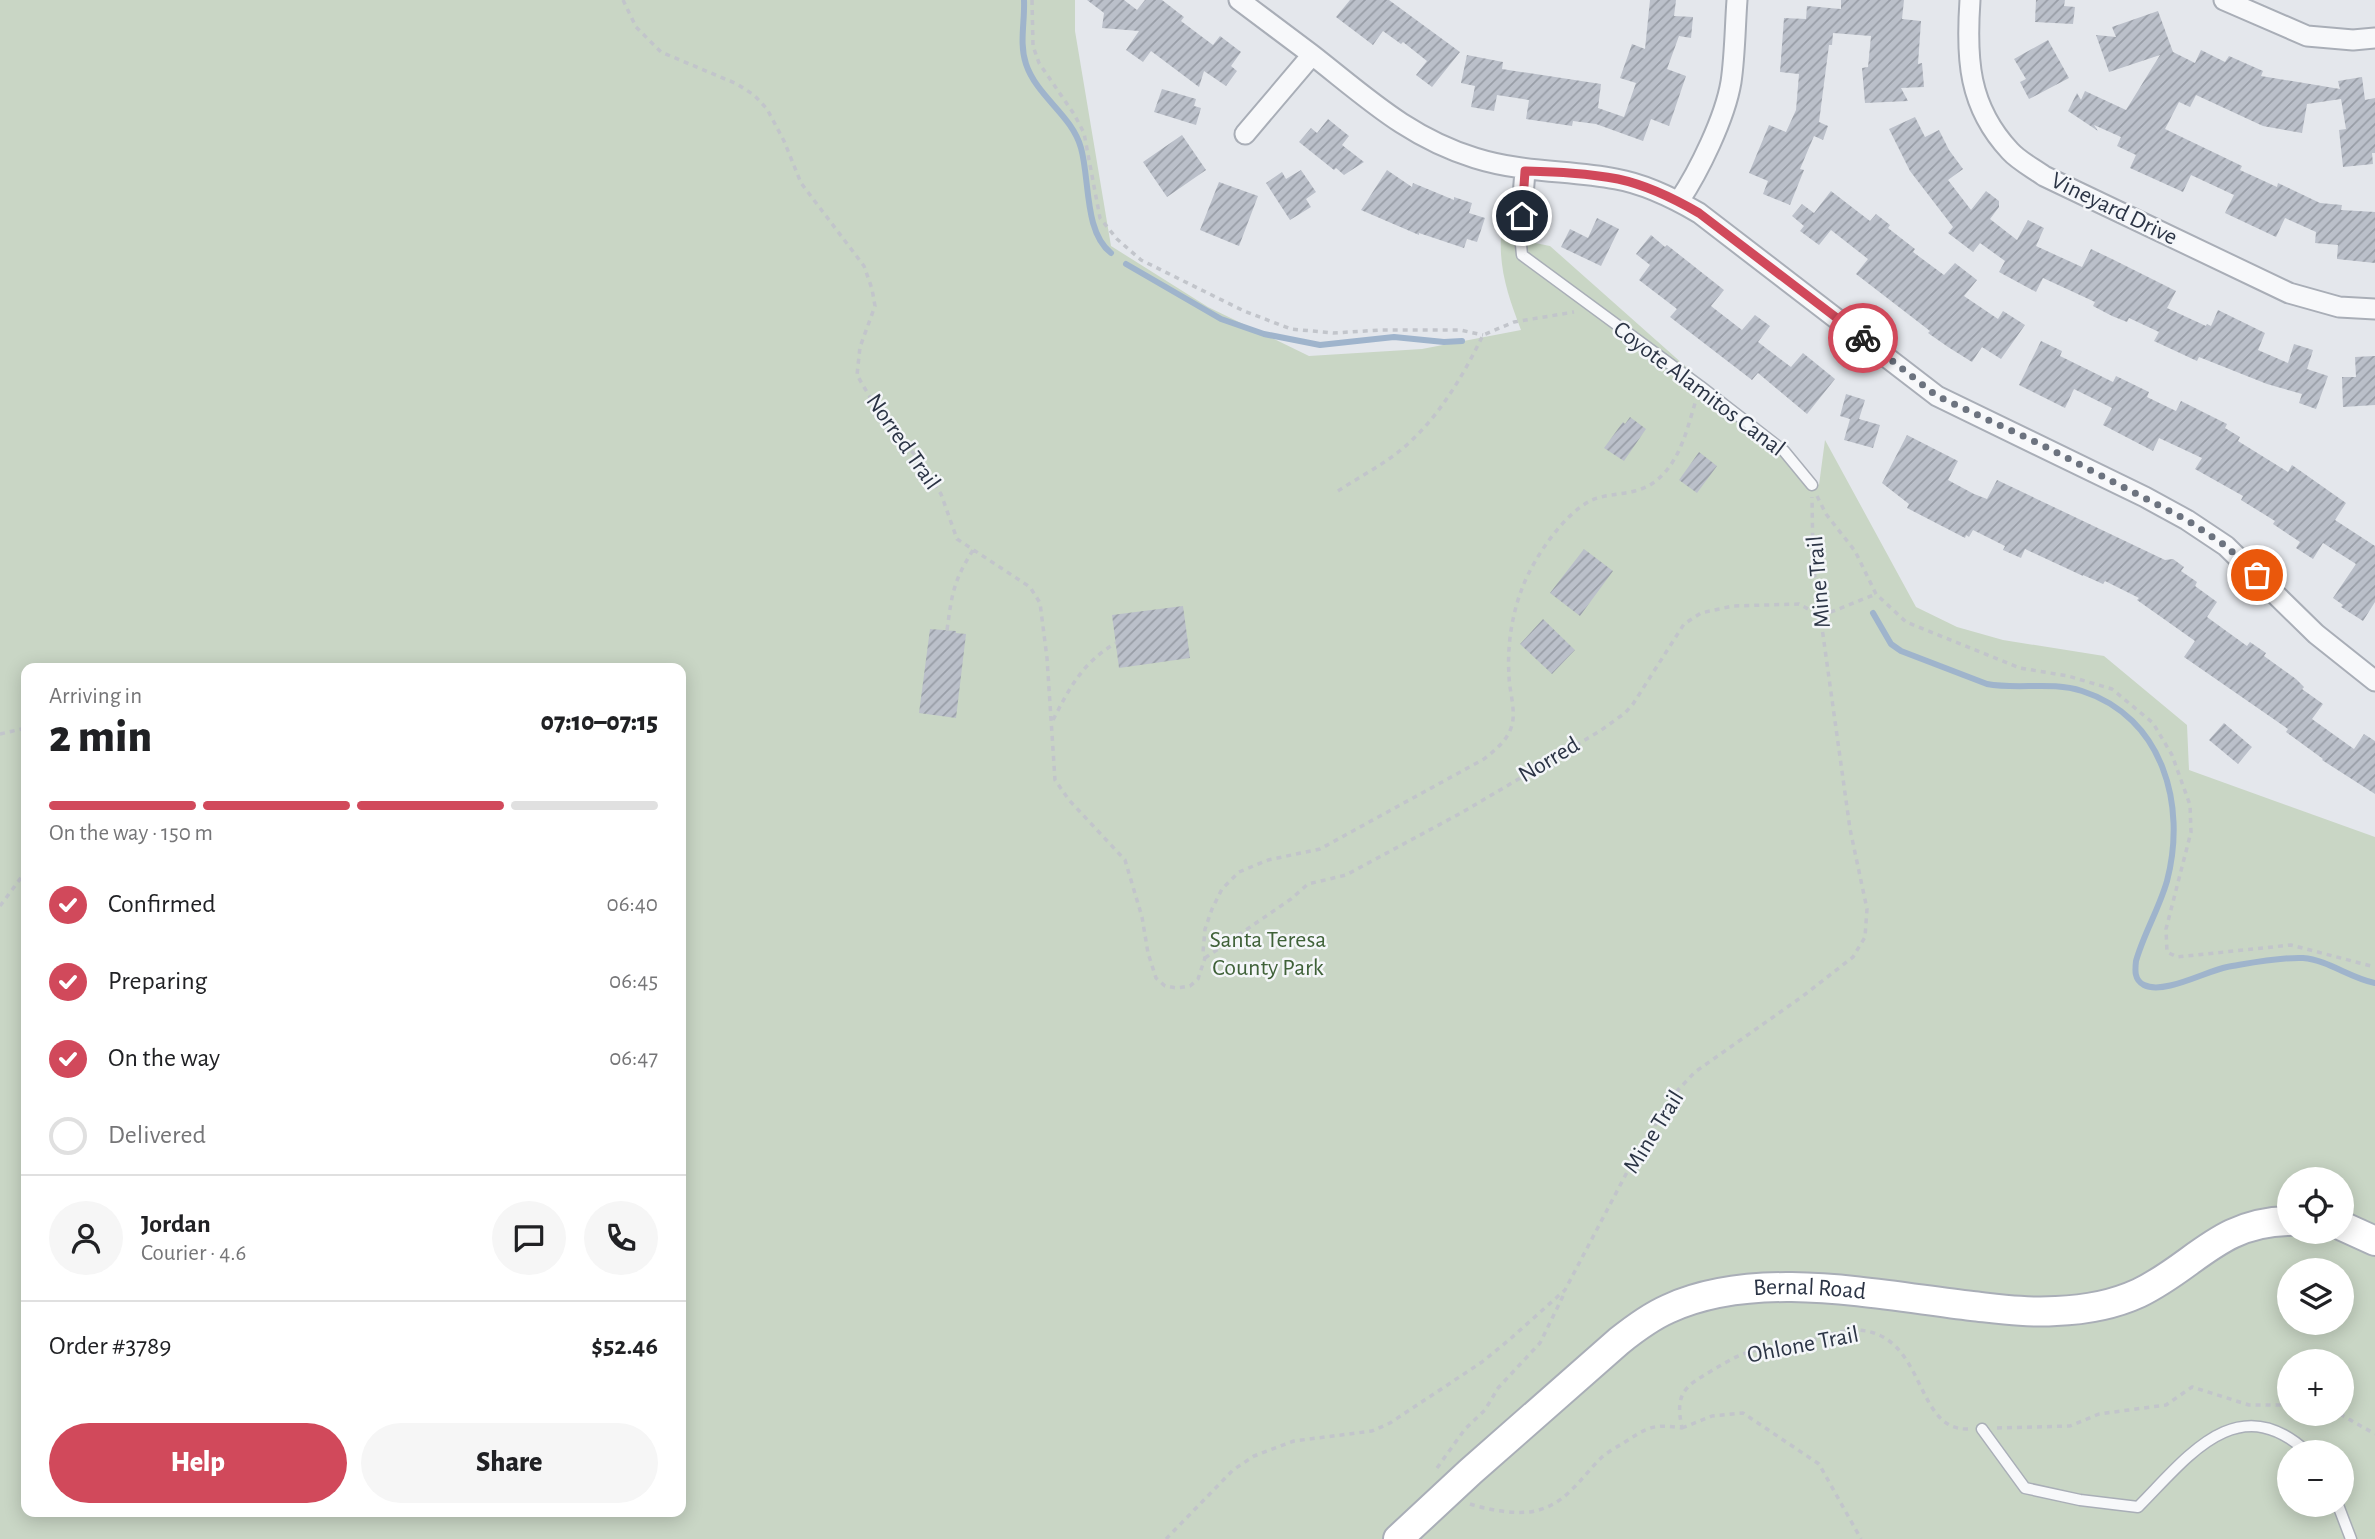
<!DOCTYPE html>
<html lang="en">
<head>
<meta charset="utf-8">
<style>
  body { margin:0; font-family:"Alegreya Sans",sans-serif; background:#f6f6f6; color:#202124; height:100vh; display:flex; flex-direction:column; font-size:26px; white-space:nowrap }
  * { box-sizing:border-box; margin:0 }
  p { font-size:23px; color:#757577 }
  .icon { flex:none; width:38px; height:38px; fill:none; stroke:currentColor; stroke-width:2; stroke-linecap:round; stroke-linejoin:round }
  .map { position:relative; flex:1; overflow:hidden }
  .panel { position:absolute; left:21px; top:663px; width:665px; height:854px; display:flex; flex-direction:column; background:#fff; border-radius:14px; box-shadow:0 4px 18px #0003 }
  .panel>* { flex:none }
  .buttons { position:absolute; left:2277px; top:1167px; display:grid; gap:14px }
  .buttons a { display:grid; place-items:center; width:77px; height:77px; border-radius:50%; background:#fff; box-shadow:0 4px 18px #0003; font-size:35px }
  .pin { position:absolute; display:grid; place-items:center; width:60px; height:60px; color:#fff; margin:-30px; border:4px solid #fff; border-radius:50%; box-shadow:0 2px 7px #0007 }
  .courier { position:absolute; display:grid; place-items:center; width:70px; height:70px; margin:-35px; border:5px solid #d1495b; border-radius:50%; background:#fff; color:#222; box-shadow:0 2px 9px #0007 }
  .head em { font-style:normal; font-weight:800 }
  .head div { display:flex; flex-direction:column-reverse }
  .head { display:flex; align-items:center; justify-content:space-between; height:119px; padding:0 28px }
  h1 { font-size:46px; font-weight:800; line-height:52px }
  .bar { display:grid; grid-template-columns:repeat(4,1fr); gap:10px 7px; align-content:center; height:84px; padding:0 28px }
  .bar i { height:9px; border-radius:5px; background:#e0e0e0 }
  .bar .on { background:#d1495b }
  .bar p { grid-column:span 4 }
  .line { display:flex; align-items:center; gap:18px; padding:0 28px; border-top:2px solid #e0e0e0 }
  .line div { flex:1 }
  .round { display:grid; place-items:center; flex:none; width:74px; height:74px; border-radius:37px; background:#f6f6f6 }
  ol { padding:0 28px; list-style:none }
  li { display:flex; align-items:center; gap:21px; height:77px }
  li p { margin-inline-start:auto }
  li .icon { padding:7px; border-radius:50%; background:#d1495b; color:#fff; stroke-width:4 }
  li:last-child { color:#757577 }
  li i { width:38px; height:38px; border:4px solid #e0e0e0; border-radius:50% }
  .action { display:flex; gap:14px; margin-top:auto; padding:14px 28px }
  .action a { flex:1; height:80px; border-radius:42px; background:#d1495b; color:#fff; font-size:28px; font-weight:800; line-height:80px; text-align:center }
  .action a+a { background:#f6f6f6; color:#202124 }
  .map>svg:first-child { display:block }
  .green { fill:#c9d6c5; fill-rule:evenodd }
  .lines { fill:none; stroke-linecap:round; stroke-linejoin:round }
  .stream { stroke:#9fb4cc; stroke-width:6 }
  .building { fill:url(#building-hatch) }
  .lane-casing { stroke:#a9aeb7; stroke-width:13 }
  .street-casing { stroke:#a9aeb7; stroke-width:23 }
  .secondary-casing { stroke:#a9aeb7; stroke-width:32 }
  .path { stroke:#c2c5cb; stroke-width:3.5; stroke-dasharray:5 5; stroke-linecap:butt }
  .lane { stroke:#f7f8fa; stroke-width:10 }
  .street { stroke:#f7f8fa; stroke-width:19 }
  .secondary { stroke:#fff; stroke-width:28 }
  .done { stroke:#6c737f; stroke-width:7; stroke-dasharray:0 12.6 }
  .route { stroke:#d1495b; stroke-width:9 }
  .labels { text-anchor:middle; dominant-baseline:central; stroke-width:5; stroke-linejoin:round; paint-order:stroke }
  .street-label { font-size:24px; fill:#2b3445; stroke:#f4f6f9 }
  .park-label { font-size:24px; fill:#3f6138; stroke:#f4f6f9 }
</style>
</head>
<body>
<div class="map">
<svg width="2375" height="1539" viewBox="0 0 2375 1539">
  <defs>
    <pattern id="building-hatch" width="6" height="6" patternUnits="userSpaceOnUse" patternTransform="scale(1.75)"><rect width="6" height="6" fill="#bbc0ca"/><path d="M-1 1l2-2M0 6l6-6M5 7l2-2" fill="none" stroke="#989da6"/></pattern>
  </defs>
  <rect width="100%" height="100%" fill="#e4e7ec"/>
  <path class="green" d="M0,0h1075v31l36,215 97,61 101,49 113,-7 99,-19c-12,-32 -22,-59 -20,-94l49,10 269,239 6,-45 91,167 41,20 46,13 101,16 83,69 2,45 186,67v702h-2375zM26,668h655v844h-655zM2289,1180h53v52h-53zM2289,1270h53v53h-53zM2289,1362h53v52h-53zM2289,1452h53v53h-53z"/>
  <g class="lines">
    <path class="stream" d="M1024,0c1,22 -5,43 2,64 11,33 46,51 55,84 9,32 3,84 30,105
      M1126,264l95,55 43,15 56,11 74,-8 50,5 18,-1
      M1873,613l18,31 10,7 86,33c31,6 64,-3 95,7 81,26 105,114 85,190 -8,28 -23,52 -31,80 -1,9 -2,19 8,24 20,10 62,-14 83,-18 24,-4 52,-10 76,-9 25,2 47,20 72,25"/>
  </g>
  <path class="building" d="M1087,0h37l13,10 8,-10h17l22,17 -3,4 32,24 7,-9 21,16 -10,14 6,5 -11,15 -22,-15 -5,16 -48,-36 -8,11 -17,-12 13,-19 -37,-3 2,-15z
    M1350,0h39l71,52 -28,35 -16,-12 11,-14 -24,-19 -2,2 -18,-13 -10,14 -37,-28z
    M1650,0h26l-2,16 19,1 -2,21 -12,-2 -12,33 19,7 -17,50 -18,-7 -8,22 -47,-17 -23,-3 -1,5 -46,-7 3,-19 -32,-5 -3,16 -23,-4 4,-21 -14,-3 6,-28 36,7 -1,7 99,15 -3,24 26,9 12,-34 -16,-5 12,-34 13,5z
    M1841,0h63l-2,19 19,2 -3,43 4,-1 2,24 -23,1 7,13 -43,2 -3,-35 6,-1 3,-31 -38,-3 -1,12h-3l-10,77 9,4 -5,14 -9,-4 -14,33 4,1 -14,35 -27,-11 5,-13 -19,-8 20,-48 17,7 10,-22 3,-36 -19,-2 4,-54 22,1 1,-13 34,3z
    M2036,0h29l-1,6 11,1 -2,17 -38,-2z
    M2158,11l15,41 22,11 6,-13 24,12 4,-6 34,15 -2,5 79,13 -2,-8 24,-4 3,23 10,-2v55h-3l1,11 -30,3 -4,-37 7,-1 -5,-30 -34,5 -5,29 -39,-7 -67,-31 -6,12 -11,-5 -14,27 77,37 -2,4 37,17 1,-4 42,20 22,2 -1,5 34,2v51l-38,-4 1,-14 -23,-2 1,-11 -31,-14 -9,19 -51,-24 9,-18 -43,-20 -8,17 -53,-24 6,-13 -19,-9 4,-9 -27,-12 4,6 -30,-20 9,-18 4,7 4,-9 41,19 34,-55 -51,17 -13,-37 20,2 -4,-10z
    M2048,40l21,38 -40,21 -9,-17 6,-3 -12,-20z
    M1162,89l34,10 -2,7 7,2 -5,17 -42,-13z
    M1915,117l10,20 14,-7 10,20 14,19 -15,11 23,30 15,-19 13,10v6l-9,12 27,21 11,-20 16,8 -8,18 46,21 9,-18 21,10 64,32 -9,17 39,18 1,-2 4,2 7,-16 47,23 -7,17 30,13 6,-19 19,6 -6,19 21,7 -12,33 -17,-6 3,-9 -35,-10 -68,-27 -2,4 -43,-20 5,-9 -30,-14 -2,4 -15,-6 -19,-10 2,-4 -52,-24 -7,14 -37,-20 6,-11 -25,-18 -7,9 -25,-19 5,-6 -43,-56 -21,-42z
    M1328,119l21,17 -7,9 22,17 -20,13 -8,-7 -2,2 -35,-28 12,-14 6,5z
    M1182,135l24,35 -39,27 -24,-35z
    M1301,170l15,22 -10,7 5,8 -21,13 -24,-37 16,-11 4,7z
    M1387,170l25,17 1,-4 41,17v-3l18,6 -3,10 16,5 -8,24 -10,-3 -3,9 -45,-15v2l-58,-25z
    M1219,182l39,14 -19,50 -39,-16z
    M1831,191l39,30 6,-7 14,11 -2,3 27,21 -2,3 31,23 11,-12 22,17 -13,16 34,23 5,-8 22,14 -24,34 -19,-12 -10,15 -24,-15 -20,-14 2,-2 -74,-57 12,-15 -37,-29 -12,15 -19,-14 4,-5 -12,-10 10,-12 12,9z
    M1597,218l22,11 -18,37 -40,-19 9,-18 18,9z
    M1651,235l14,12 2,-2 57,45 -13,16 31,24 13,-15 15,11 -12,16 33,25 12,-14 32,26 -28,35 -49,-41 -6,7 -82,-63 7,-8 -38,-29 11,-15 -14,-11z
    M2041,341l21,10 -2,5 53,26 3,-6 33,16 -2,5 29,14 5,-10 46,23 -2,4 15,9 -2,4 50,31 4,-7 54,38 -11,17 40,26v56l-12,19 -22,-14 2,-2 -10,-7 23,-34 -33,-21 -10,16 -17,-11 4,-6 -27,-18 2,-3 -34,-21 2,-4 -48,-27 7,-11 -43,-20 -6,13 -50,-26 9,-17 -38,-19 -9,19 -46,-23z
    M2375,356v49l-32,2 -1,-30h14l-1,-20z
    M1846,394l19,6 -6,19 21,6 -7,23 -29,-8 6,-21 -10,-3z
    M1630,417l16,12 -22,32 -20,-13 19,-26 2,2z
    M1907,435l51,26 -10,19 26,14 13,5 10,-19 168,80 8,-1 11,8 -3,4 16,11 -2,4 22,16 -10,15 40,29 3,-4 16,11 -2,3 32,23 8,8 -2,2 21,15 -11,15 42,30 10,-15 11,7v53l-53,-34 1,-1 -37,-27 2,-3 -104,-72 11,-16 -58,-41 2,-2 -34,-17 -2,3 -20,-9v1l-58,-27 -4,9 -18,-8 2,-4 -32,-16 -4,7 -3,-2 -1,3 -58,-30 2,-4 -27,-21z
    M1699,452l18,14 -20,27 -18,-13z
    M1584,549l29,22 -33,45 -30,-23z
    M1183,606l7,52 -71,10 -7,-53z
    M1543,619l32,31 -23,24 -32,-30z
    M930,629l26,2v2l10,1 -10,84 -37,-5z
    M2224,723l28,24 -14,17 -29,-24z"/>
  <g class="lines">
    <g class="lane-casing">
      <path id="lane" d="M1520,234l2,21 178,131 84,65 28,34
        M1982,1429l43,59 55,12 58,7c48,-48 99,-120 169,-55
        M2338,1505l13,34"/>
    </g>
    <g class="street-casing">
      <path id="street" d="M1239,0c24,18 48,36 72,54 54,42 96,83 164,104 48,15 93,12 141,21 29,5 59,20 83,34l238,183 208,101 42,23 39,26 90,88 59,47
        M1970,0c-4,58 -2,106 40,151 9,10 23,17 34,25l245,117 50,14 36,2
        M2224,0l83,36 46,4 22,-2
        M1245,134l67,-79
        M1679,201c20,-30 46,-83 52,-119 4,-27 4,-55 6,-82
        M1520,234l5,-63"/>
    </g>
    <g class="secondary-casing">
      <g id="secondary">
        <path d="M2342,1226l33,15"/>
        <path id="s1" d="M1398,1539l72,-67 149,-131c15,-12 31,-24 49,-32 89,-41 209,-14 304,-3 28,3 56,7 84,5 28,-1 57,-6 83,-18 56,-27 80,-71 150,-72"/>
      </g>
    </g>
    <path class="path" d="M623,0l13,27 25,25 76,32 17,11 13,14 17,32 17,42 63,83 8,23 3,17 -15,41 -3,28 24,41 34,39 26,39 16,45 73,48 10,16 7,55 8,122 14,20 56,60 17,57 6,36 8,25 9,8 12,2 13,-2 8,-7 7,-21 -2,-6 2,-23 7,-20 10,-20 17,-17 29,-12 52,-11 164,-90c11,-9 22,-17 27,-31 6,-16 -2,-37 -2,-53 -2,-29 3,-62 14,-89 11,-28 41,-73 69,-86 19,-8 42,-4 61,-17 27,-19 34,-54 43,-83
      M1032,0l1,46 6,17 35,51 10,19 16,85 17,21 24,21 103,51 47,18 42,4 48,-3h79l23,5
      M1338,491c21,-14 45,-26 64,-42 36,-30 61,-73 81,-114l31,-13 60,-10
      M1817,496l9,18 29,37 21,43 30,28 114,46 48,8 44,13 41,34 19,32 18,50 1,27 -25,97 1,23 10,5 114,-12 84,22
      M947,630c5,-36 6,-48 26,-80
      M1053,720c17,-33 30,-58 63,-77
      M0,734l26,-6
      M0,906l26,-35
      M1205,958l86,-59 17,-15 38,-9 115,-62 139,-82 25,-18 8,-9 51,-80 17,-11 32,-7 66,-2 22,12 55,-22
      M2340,1414l35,20
      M1682,1428l30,-12 31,-3 76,51 42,75
      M1997,1428l73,-2 29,-12 67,-9 26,-18 57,18h40
      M1437,1468l28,-39 20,-19 13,-22 42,-45 25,-51
      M1470,1504c19,6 49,12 69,6 28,-8 42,-32 61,-51 6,-6 15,-11 22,-15 24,-16 31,-21 60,-16 -7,-34 1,-41 31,-58 10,-6 21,-13 33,-17 15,-5 32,-4 48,-7 20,-5 41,-16 62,-16 71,2 57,101 112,99
      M1166,1539l67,-69 21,-14 40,-15 78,-10 18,-8 92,-61 27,-22 56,-50 70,-133 42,-66 18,-19 108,-76 50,-39 12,-20 2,-28 -17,-80 -37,-266 -1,-66"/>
    <use href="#lane" class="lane"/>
    <use href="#street" class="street"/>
    <use href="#secondary" class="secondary"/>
  </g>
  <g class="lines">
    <path class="done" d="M1863,338l74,58 103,48 147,76 39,26 31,29"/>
    <path class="route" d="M1522,216l3,-45c31,1 63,2 93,8 28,6 57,20 81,34l164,125"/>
  </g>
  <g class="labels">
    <g class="street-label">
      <text transform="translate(2114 209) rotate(26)">Vineyard Drive</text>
      <text transform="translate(1699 389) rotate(37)">Coyote Alamitos Canal</text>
      <text transform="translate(903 442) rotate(55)">Norred Trail</text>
      <text transform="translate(1819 582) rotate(-95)">Mine Trail</text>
      <text transform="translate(1549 760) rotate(-31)">Norred</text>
      <text transform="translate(1654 1132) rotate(-58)">Mine Trail</text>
      <text stroke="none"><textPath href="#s1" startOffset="500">Bernal Road</textPath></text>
      <text transform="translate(1803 1345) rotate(-11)">Ohlone Trail</text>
    </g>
    <g class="park-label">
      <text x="1268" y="940">Santa Teresa<tspan x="1268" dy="28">County Park</tspan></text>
    </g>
  </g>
</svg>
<div class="buttons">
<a><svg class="icon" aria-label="locate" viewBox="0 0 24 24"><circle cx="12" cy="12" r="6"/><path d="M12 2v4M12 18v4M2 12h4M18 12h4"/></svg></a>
<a><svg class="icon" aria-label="layers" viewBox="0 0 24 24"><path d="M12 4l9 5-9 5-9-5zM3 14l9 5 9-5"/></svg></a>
<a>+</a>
<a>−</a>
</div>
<div class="pin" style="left:2257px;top:575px;background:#ea580c"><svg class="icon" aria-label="bag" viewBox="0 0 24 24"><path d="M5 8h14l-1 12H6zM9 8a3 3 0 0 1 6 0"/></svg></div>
<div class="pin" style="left:1522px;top:216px;background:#1f2937"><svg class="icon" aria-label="home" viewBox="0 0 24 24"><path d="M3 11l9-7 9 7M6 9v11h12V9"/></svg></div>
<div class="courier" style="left:1863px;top:338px"><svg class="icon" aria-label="bike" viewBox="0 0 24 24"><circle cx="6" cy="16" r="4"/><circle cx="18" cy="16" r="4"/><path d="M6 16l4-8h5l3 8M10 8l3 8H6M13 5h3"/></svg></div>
<section class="panel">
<div class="head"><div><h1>2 min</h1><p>Arriving in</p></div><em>07:10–07:15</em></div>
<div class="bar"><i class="on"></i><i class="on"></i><i class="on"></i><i></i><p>On the way · 150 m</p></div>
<ol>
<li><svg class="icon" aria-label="check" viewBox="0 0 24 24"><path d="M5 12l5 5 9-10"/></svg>Confirmed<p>06:40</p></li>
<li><svg class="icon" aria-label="check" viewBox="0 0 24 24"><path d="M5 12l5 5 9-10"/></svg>Preparing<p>06:45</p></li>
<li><svg class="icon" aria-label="check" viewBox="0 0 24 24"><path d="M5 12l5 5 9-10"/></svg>On the way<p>06:47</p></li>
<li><i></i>Delivered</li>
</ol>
<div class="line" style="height:126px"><a class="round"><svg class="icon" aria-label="person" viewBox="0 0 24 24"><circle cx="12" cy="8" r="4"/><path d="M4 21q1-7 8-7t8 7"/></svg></a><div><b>Jordan</b><p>Courier · 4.6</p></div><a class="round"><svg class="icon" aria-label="chat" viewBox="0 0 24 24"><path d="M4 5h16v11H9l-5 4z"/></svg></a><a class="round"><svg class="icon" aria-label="phone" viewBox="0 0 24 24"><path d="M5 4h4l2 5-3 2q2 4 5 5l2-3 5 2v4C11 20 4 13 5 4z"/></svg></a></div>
<div class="line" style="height:91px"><div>Order #3789</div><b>$52.46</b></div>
<div class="action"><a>Help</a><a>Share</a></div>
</section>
</div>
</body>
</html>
